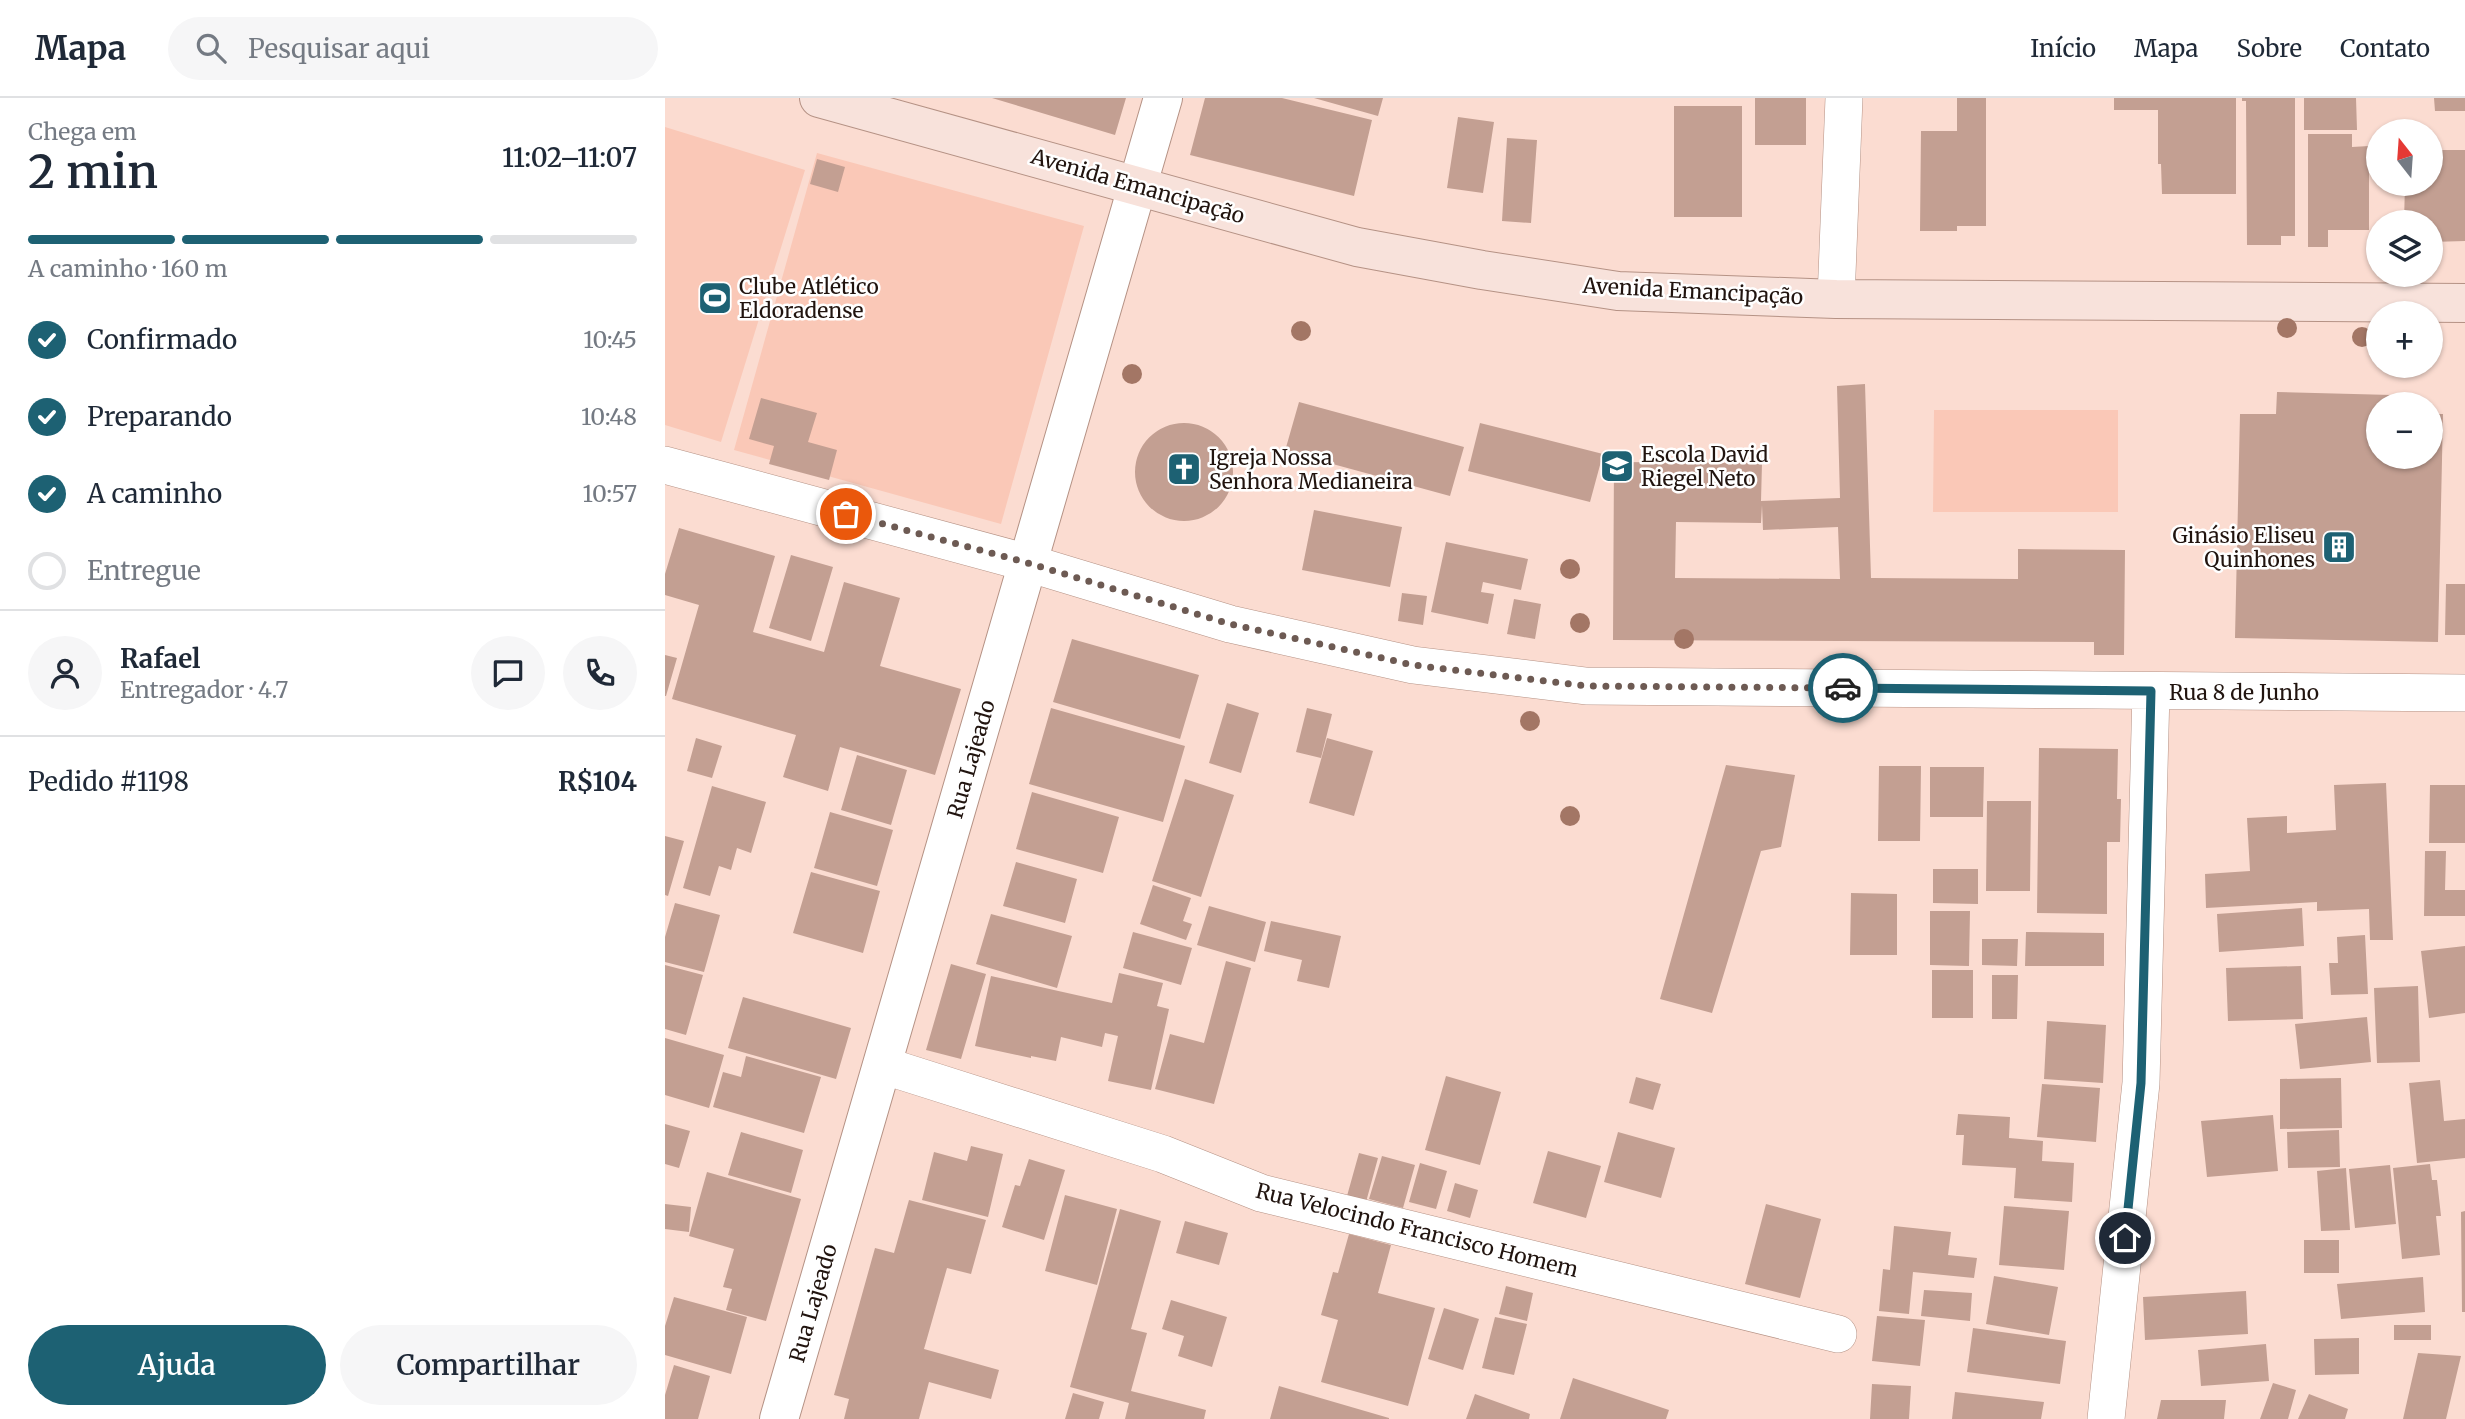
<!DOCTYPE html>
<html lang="pt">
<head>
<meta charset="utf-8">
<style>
  body { margin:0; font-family:Merriweather,serif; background:#f6f6f7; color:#1f2937; height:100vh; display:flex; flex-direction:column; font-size:26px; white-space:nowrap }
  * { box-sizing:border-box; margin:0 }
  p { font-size:23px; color:#747a83 }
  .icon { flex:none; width:38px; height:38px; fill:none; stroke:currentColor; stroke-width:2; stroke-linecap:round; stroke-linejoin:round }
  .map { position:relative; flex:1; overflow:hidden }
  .side { display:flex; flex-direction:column; background:#fff; width:665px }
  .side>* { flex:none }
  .needle { width:46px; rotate:343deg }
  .fabs { position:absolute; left:1701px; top:21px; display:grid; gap:14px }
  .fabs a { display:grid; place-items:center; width:77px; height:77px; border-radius:50%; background:#fff; box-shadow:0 2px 5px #0004; font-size:35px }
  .pin { position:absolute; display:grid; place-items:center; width:60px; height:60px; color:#fff; margin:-30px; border:4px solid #fff; border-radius:50%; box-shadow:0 2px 7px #0007 }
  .courier { position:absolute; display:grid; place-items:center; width:70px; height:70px; margin:-35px; border:5px solid #1d6173; border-radius:50%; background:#fff; color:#222; box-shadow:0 2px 9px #0007 }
  .summary em { font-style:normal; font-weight:600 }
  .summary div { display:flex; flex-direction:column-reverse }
  .summary { display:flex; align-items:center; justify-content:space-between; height:119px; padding:0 28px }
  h1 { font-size:46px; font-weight:600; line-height:52px }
  .bar { display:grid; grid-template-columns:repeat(4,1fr); gap:10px 7px; align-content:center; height:84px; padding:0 28px }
  .bar i { height:9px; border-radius:5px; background:#e0e1e3 }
  .bar .active { background:#1d6173 }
  .bar p { grid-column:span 4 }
  .line { display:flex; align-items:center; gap:18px; padding:0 28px; border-top:2px solid #e0e1e3 }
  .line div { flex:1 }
  .round { display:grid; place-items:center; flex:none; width:74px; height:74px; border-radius:37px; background:#f6f6f7 }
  ol { padding:0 28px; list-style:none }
  li { display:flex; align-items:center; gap:21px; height:77px }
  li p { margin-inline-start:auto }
  li .icon { padding:7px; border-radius:50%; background:#1d6173; color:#fff; stroke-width:4 }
  li:last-child { color:#747a83 }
  li i { width:38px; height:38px; border:4px solid #e0e1e3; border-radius:50% }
  .action { display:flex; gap:14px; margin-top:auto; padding:14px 28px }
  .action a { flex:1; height:80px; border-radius:42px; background:#1d6173; color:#fff; font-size:28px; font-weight:600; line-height:80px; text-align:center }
  .action a+a { background:#f6f6f7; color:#1f2937 }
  header { display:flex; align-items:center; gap:42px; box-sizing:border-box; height:98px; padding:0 35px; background:#fff; border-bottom:2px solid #e0e1e3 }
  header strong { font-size:33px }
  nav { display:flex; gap:38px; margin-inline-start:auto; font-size:24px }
  .search { width:490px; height:63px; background:#f6f6f7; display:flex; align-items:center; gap:18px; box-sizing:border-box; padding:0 24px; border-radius:38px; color:#747a83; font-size:26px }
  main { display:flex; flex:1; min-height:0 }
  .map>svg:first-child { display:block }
  .green { fill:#fac8b7 }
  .building { fill:#c39f92; fill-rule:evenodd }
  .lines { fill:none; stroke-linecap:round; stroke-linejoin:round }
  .minor-casing { stroke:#b59285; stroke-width:38 }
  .tertiary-casing { stroke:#b59285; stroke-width:40 }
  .secondary-casing { stroke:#b59285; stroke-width:40 }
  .minor { stroke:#fff; stroke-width:37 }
  .tertiary { stroke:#fff; stroke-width:38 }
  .secondary { stroke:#f8e2db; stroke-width:38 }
  .tree { fill:#a37665 }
  .done { stroke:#6d5a53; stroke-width:7; stroke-dasharray:0 12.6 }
  .route { stroke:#1d6173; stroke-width:9 }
  .labels { text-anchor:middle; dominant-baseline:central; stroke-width:5; stroke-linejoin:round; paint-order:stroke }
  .street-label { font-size:21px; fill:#21140f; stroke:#fff }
  .poi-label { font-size:21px; fill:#21140f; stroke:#fff; text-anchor:start }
</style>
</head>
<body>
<header>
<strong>Mapa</strong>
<div class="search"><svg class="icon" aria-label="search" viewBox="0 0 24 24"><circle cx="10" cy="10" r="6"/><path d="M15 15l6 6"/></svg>Pesquisar aqui</div>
<nav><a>Início</a><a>Mapa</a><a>Sobre</a><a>Contato</a></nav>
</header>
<main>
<section class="side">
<div class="summary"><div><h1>2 min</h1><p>Chega em</p></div><em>11:02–11:07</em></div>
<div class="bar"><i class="active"></i><i class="active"></i><i class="active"></i><i></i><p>A caminho · 160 m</p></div>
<ol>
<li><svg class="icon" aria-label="check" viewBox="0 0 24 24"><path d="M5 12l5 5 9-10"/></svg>Confirmado<p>10:45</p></li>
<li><svg class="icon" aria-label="check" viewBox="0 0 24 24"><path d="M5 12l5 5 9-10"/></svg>Preparando<p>10:48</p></li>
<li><svg class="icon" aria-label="check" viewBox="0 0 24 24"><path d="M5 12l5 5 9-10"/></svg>A caminho<p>10:57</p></li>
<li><i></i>Entregue</li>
</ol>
<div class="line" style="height:126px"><a class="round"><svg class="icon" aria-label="person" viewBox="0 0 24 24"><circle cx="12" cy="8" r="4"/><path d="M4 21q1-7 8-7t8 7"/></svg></a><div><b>Rafael</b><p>Entregador · 4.7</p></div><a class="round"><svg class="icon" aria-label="chat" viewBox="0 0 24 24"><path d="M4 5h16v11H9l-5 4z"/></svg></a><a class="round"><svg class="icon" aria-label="phone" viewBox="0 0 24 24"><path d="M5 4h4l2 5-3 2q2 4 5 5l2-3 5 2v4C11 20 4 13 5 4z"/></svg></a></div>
<div class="line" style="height:91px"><div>Pedido #1198</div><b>R$104</b></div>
<div class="action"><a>Ajuda</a><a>Compartilhar</a></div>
</section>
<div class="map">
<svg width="1800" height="1321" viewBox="0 0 1800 1321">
  <rect width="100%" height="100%" fill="#fbdcd1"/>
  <path class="green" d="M0,29l140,43 -84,272 -56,-17z
    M152,55l267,73 -83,298 -267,-74z
    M1269,312h184v102h-185z"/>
  <path class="building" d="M327,0h134l-11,37z
    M540,0h77l90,22 -18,76 -164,-41z
    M649,0h69l-5,18z
    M1090,0h51v47h-51z
    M1292,0h29v128h-29v5h-37l1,-100h36z
    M1449,0h122v96h-74l-1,-30h-3v-54h-44z
    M1577,0h53v138h-14v9h-34l-1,-144h-4z
    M1639,0h52l1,32h-53z
    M1769,0h31v13h-30z
    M1009,8h68v111h-68z
    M793,19l36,5 -11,71 -36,-5z
    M1643,36h44v13l17,-1v84h-41v17h-20z
    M842,40l30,2 -6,83 -29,-2z
    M1766,52h34v91l-34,1v-20h-27l1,-38h26z
    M152,61l28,8 -7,25 -28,-8z
    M1200,286l6,194 147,1v-30l107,1 -1,105h-30v-13l-481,-2 1,-178 148,1 -1,38 79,-3 -3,-112zM1097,407l1,25 75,-3 2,52 -165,-1 1,-56 85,1z
    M1612,294l115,3v9h-14v53h53v-43h12l-5,228 -203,-4 5,-224h36z
    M96,300l56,15 -9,29 29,8 -8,30 -60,-16 5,-18 -25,-7z
    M634,304l165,45 -14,49 -165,-45z
    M470 374a49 49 0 1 1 98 0a49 49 0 1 1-98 0Z
    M815,325l123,31 -13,48 -122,-31z
    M649,412l88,17 -12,60 -88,-17z
    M14,430l96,28 -22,76 71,20 20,-70 56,16 -20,68 81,23 -26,86 -95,-28 -12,44 -45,-14 13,-42 -124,-36 27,-94 -34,-10v-21z
    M781,444l82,17 -7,31 -38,-8 -2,10 13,2 -6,30 -57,-12z
    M126,457l42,12 -22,74 -42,-13z
    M1781,486h19v51h-20z
    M737,495l25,3 -4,29 -25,-4z
    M849,501l27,5 -6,35 -28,-5z
    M407,541l127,36 -19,64 -127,-37z
    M0,557l12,3 -11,38h-1z
    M562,605l32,10 -18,60 -32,-10z
    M386,610l134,38 -22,76 -134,-38z
    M642,610l25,6 -11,44 -25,-6z
    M31,640l26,8 -10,32 -25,-7z
    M662,640l46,13 -19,65 -45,-13z
    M1374,650l79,1 -1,50h4l-1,43h-13v72l-70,-1z
    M192,657l50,15 -16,55 -50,-15z
    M1061,667l69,10 -14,72 -20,4 -49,162 -52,-14z
    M1214,668h42l-1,75h-42z
    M1265,669h54l-1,50h-53z
    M520,681l49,16 -33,102 -49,-16z
    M1721,685l7,157h-23l-1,-31 -52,2v-9l-111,6 -1,-34 45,-3 -3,-53 40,-2v17l49,-3 -2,-45z
    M1765,687h35v58h-36z
    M47,688l54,16 -15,51 -14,-5 -6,22 -12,-4 -9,30 -27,-8z
    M367,694l87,25 -16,56 -87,-24z
    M1322,703h44l-1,90h-44z
    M165,714l63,18 -16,56 -63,-18z
    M0,738l19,5 -16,55 -3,-1z
    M1760,753h21l-1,39h20v26h-41z
    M351,764l61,17 -12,44 -62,-17z
    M1268,771h45v35l-45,-1z
    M146,774l69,19 -17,62 -70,-20z
    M488,787l38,13 -8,23 9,3 -6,16 -46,-16z
    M1186,795l46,1v61h-47z
    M10,805l45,12 -16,57 -39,-10v-25z
    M544,808l57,16 -11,40 -58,-17z
    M1637,810l2,38 -85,6 -2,-38z
    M1265,813h40l-1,55 -39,-1z
    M326,816l81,22 -15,52 -81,-24z
    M606,823l70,15 -12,52 -32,-7 5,-21 -38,-9z
    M468,834l59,16 -11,37 -58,-17z
    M1361,834l78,1v33h-79z
    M1700,837l3,59 -37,1 -2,-32h9l-1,-26z
    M1317,841h36l-1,27 -35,-1z
    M1800,848v67l-36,5 -8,-67z
    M561,863l25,7 -37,136 -59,-15 15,-55 34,9z
    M286,866l35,10 -25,85 -35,-9z
    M0,867l38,10 -17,60 -21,-6z
    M1636,868l2,53 -75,2 -2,-53z
    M1267,872h41v48h-41z
    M454,875l44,10 -6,23 12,3 -18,81 -43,-9 10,-45 -13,-3 -3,14 -41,-10 -5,24 -25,-5v2l-56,-12 16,-70 121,27z
    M1327,877h26l-1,44h-25z
    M1753,888l2,76 -43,1 -3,-75z
    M78,899l108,31 -15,51 -108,-31z
    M1702,919l4,45 -71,7 -5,-45z
    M1382,923l59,4 -3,58 -59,-4z
    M0,940l59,17 -15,53 -44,-13z
    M81,958l75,21 -17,56 -91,-26 10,-35 18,5z
    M781,978l55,16 -21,73 -55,-15z
    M971,979l25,7 -8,26 -24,-7z
    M1676,980l1,50 -62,1v-50z
    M1775,982l4,41 21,-2v39l-48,5 -8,-80z
    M1377,986l58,4 -4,54 -59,-5z
    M1293,1016l52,3 -1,21 34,3 -1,20 32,2 -2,39 -58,-4 2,-30 -54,-3 2,-30h-8z
    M1608,1017l5,56 -71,6 -6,-56z
    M0,1026l25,7 -11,37 -14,-4z
    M1674,1032l1,37 -52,1 -1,-36z
    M76,1034l62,18 -12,43 -63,-18z
    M953,1034l57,16 -14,50 -57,-16z
    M306,1048l32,8 -15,63 -66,-17 12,-48 33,9z
    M883,1053l53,15 -15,52 -53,-15z
    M694,1055l19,5 -12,44 -19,-6z
    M717,1058l33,9 -12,43 -34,-9z
    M364,1061l36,11 -21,70 -42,-13 13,-42 5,1z
    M755,1065l27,8 -11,38 -27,-7z
    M1765,1066l2,16h5l4,36h-5l4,39 -38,4 -9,-91z
    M1725,1067l6,59 -41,4 -6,-59z
    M1681,1070l4,62 -29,1 -4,-60z
    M42,1074l94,27 -35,122 -40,-11 6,-21 -9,-2 11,-38 -45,-13z
    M790,1085l23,7 -8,28 -23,-7z
    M400,1097l52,14 -20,76 -52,-14z
    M244,1102l77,20 -15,54 -24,-6 -23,81 75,21 -8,29 -62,-17 -10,37h-75l5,-20 -15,-4 41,-147 19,5z
    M0,1106l26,3 -2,25 -24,-3z
    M1101,1106l55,15 -21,79 -55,-14z
    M1339,1108l65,5 -5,59 -65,-5z
    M455,1111l41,12 -30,108 16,4 -16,58 75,19 -2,9h-79l4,-16 -59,-16z
    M1800,1113v101h-3l-1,-100z
    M520,1123l43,12 -9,32 -43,-12z
    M1229,1128l57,6 -3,23 29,3 -3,20 -61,-6 -4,42 -30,-3 4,-42 7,1z
    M684,1136l42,11 -13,48 57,15 -27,98 -87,-24 17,-62 -17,-5 12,-43 5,1z
    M1639,1142h35v33h-35z
    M1329,1178l64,11 -9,48 -63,-11z
    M1758,1179l2,35 -84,7 -4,-35z
    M841,1188l27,7 -6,28 -28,-7z
    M1259,1192l48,3 -2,28 -49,-5z
    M1581,1193l2,43 -103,6 -2,-43z
    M9,1199l73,20 -16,57 -66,-19v-29z
    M506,1202l56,17 -15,50 -34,-11 6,-20 -22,-7z
    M779,1210l35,11 -16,51 -35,-11z
    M1212,1218l48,4 -5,46 -48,-5z
    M830,1219l32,7 -13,51 -32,-7z
    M1729,1227h37v15h-37z
    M1308,1230l93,13 -6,43 -93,-12z
    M1694,1240v36l-44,1 -1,-36z
    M1601,1246l3,37 -68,5 -3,-36z
    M1753,1255l43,3 -15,63h-43z
    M9,1267l36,11 -12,43h-33v-24z
    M908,1280l96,32 -3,9h-106z
    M1608,1285l23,7 -8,29h-28z
    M1207,1286l39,2 -2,33h-39z
    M614,1288l110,32v1h-119z
    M1290,1294l89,10 -3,17h-89z
    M408,1295l31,9 -5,17h-34z
    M810,1296l55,20 -1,5h-63z
    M1644,1296l39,15 -3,10h-47z
    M1496,1302h65l-2,19h-67z"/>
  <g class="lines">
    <g class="minor-casing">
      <path id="minor" d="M1171,201l8,-201
        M0,367l363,98 202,61 183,41 173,21 879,7
        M217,967l281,89 98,39 577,141
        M1441,1321l35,-336 10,-392"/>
    </g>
    <g class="tertiary-casing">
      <path id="tertiary" d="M114,1321l384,-1321"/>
    </g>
    <g class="secondary-casing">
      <path id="secondary" d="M154,0l538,149 125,23 136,21 218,8 629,4"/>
    </g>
    <use href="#minor" class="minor"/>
    <use href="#tertiary" class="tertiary"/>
    <use href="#secondary" class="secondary"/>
  </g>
  <g class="tree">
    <circle cx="1622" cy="230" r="10"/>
    <circle cx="636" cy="233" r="10"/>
    <circle cx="1697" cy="239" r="10"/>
    <circle cx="467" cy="276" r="10"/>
    <circle cx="905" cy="471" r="10"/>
    <circle cx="915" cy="525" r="10"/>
    <circle cx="1019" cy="541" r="10"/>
    <circle cx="865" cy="623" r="10"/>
    <circle cx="905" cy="718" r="10"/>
  </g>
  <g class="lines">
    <path class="done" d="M181,416l182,49 202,61 183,41 173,21 257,2"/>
    <path class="route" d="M1178,590l308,3 -10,392 -16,155"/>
  </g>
  <defs>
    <g id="stadium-square" transform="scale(1.75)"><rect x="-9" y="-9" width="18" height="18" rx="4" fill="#1d6173" stroke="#fff"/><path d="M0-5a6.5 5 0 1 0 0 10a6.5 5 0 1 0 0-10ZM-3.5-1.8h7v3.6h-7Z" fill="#fff"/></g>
    <g id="school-square" transform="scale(1.75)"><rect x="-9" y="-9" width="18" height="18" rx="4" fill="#1d6173" stroke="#fff"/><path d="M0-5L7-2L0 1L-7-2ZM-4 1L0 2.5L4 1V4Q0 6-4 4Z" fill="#fff"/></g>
    <g id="church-square" transform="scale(1.75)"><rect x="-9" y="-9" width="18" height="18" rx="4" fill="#1d6173" stroke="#fff"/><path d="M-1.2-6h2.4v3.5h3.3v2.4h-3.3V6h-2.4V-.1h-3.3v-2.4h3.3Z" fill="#fff"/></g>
    <g id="building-square" transform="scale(1.75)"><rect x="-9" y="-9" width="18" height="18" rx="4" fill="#1d6173" stroke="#fff"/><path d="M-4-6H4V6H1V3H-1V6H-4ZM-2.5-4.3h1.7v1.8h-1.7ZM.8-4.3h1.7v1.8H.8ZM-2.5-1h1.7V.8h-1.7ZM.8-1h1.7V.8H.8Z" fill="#fff"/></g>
  </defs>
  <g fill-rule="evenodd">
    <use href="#stadium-square" x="50" y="200"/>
    <use href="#school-square" x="952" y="368"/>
    <use href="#church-square" x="519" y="371"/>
    <use href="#building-square" x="1674" y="449"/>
  </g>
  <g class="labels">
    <g class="street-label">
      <text transform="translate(473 88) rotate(16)">Avenida Emancipação</text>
      <text transform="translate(1028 193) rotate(3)">Avenida Emancipação</text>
      <text x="1579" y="594">Rua 8 de Junho</text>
      <text transform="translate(306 661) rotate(-74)">Rua Lajeado</text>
      <text transform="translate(752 1132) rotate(14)">Rua Velocindo Francisco Homem</text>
      <text transform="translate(148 1205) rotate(-74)">Rua Lajeado</text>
    </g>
    <g class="poi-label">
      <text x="74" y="188">Clube Atlético<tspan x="74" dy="24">Eldoradense</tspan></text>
      <text x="976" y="356">Escola David<tspan x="976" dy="24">Riegel Neto</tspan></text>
      <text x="544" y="359">Igreja Nossa<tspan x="544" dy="24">Senhora Medianeira</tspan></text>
      <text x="1650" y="437" text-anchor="end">Ginásio Eliseu<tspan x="1650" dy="24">Quinhones</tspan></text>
    </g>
  </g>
</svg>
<div class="fabs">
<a><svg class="needle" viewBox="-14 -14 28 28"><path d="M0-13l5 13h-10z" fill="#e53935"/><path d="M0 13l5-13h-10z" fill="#747a83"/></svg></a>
<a><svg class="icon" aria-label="layers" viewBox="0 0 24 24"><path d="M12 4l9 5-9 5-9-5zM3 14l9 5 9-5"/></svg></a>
<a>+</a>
<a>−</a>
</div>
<div class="pin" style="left:181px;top:416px;background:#ea580c"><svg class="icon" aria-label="bag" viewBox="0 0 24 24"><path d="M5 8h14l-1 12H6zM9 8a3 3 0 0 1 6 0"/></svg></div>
<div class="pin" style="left:1460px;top:1140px;background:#1f2937"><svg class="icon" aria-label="home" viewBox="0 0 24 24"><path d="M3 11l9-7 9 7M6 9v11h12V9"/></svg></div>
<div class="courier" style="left:1178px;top:590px"><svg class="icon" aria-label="car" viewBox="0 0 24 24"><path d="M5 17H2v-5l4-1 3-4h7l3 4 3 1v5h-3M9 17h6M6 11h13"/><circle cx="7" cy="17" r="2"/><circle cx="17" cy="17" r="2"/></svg></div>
</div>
</main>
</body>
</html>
